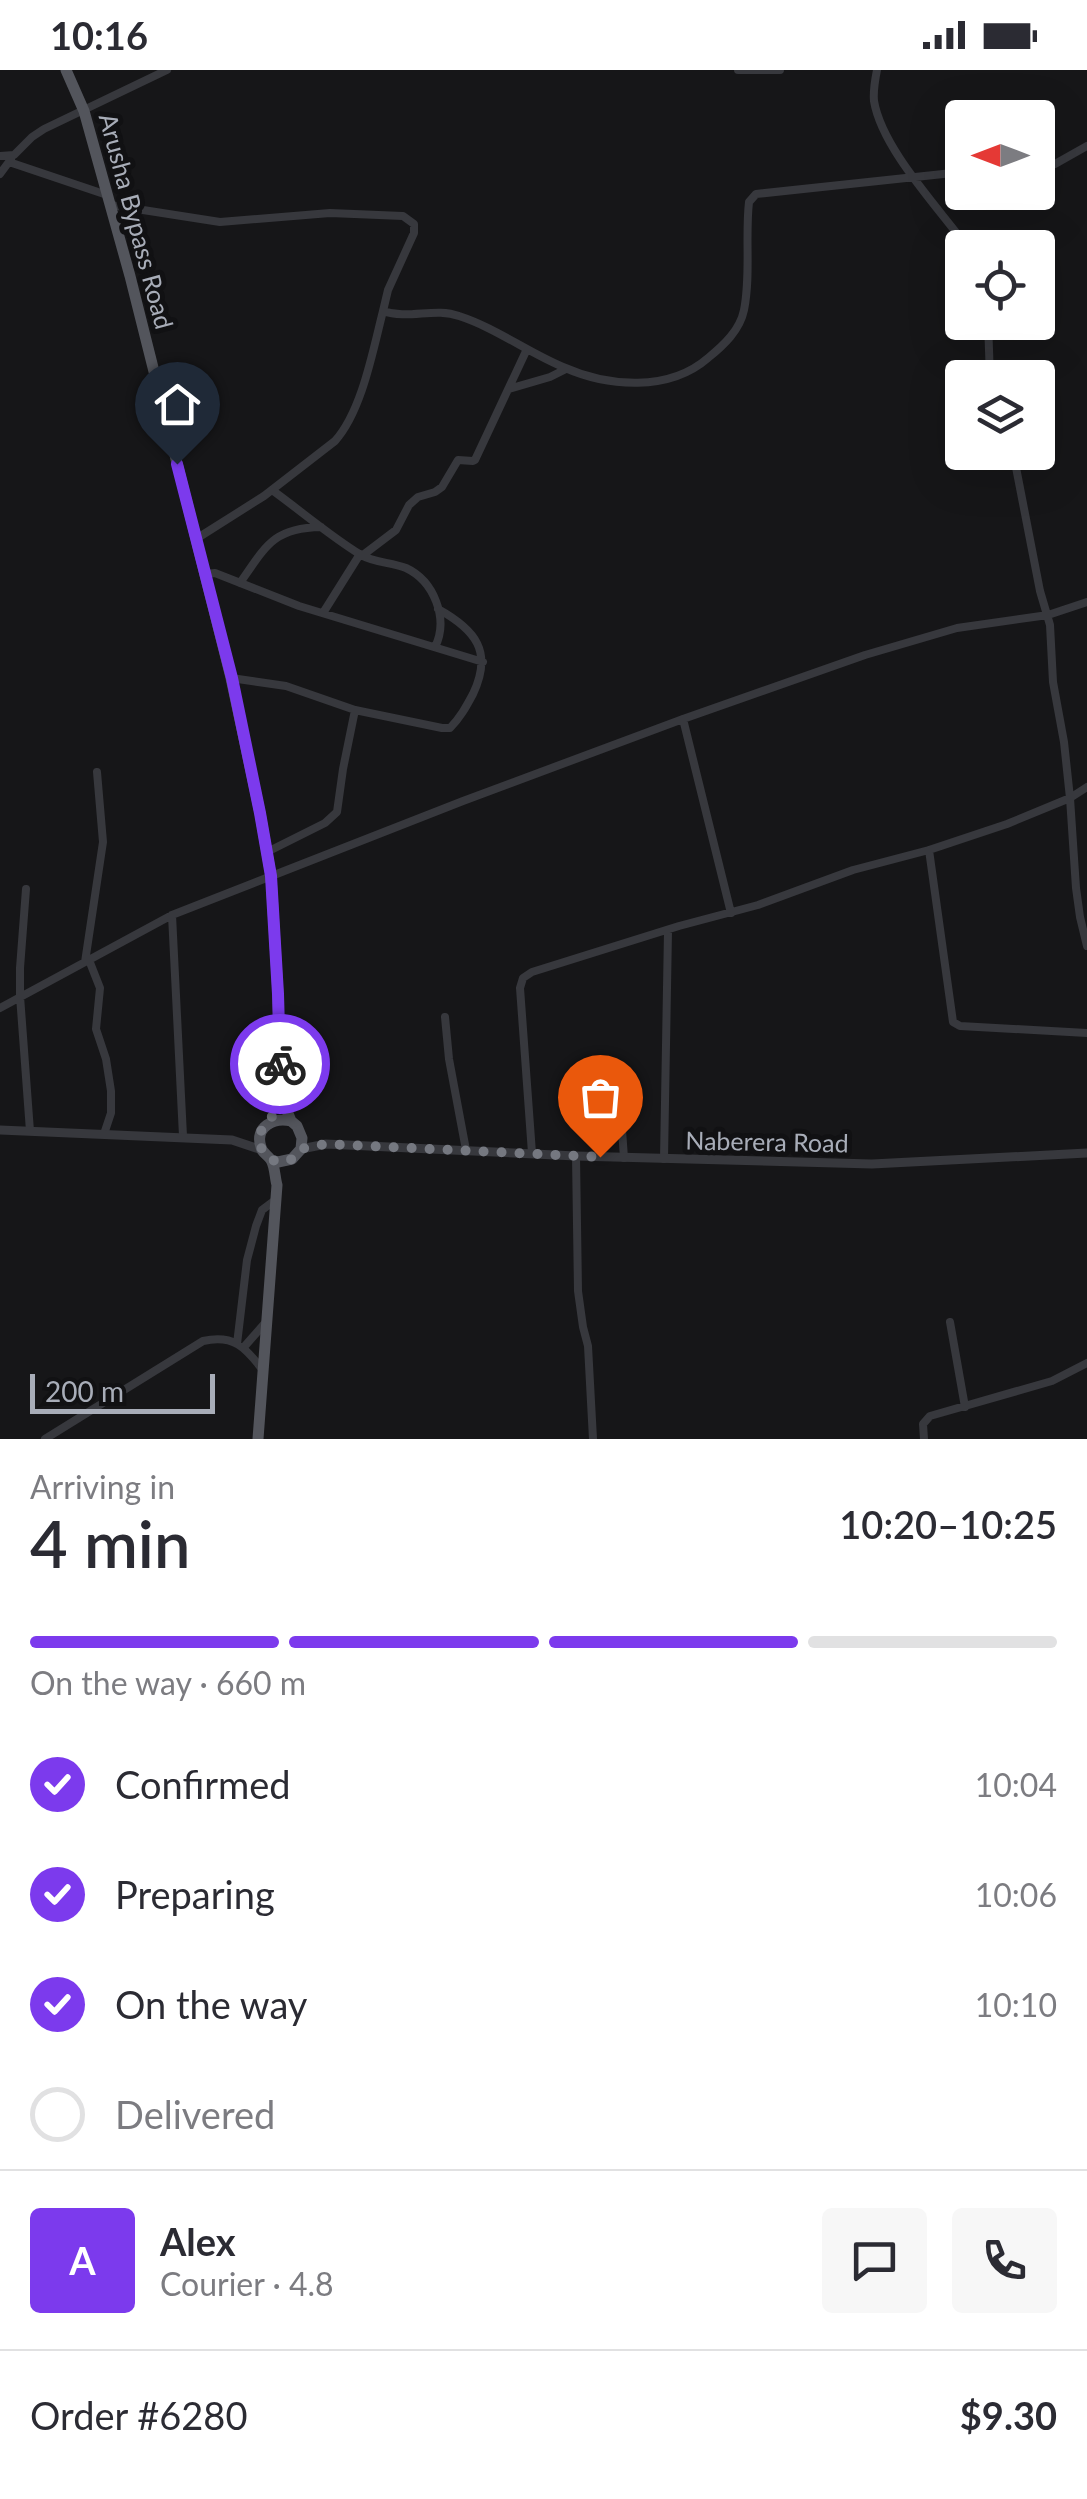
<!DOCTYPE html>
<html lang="en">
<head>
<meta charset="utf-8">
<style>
  body { margin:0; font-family:Lato,sans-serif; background:#f7f7f7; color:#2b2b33; height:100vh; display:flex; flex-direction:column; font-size:38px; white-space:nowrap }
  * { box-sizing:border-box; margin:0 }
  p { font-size:32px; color:#7c7c81 }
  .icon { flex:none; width:55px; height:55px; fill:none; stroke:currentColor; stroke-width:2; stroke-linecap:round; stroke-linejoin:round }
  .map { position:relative; height:1369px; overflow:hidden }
  .details { display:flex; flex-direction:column; background:#fff; flex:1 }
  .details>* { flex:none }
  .needle { width:65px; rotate:270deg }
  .controls { position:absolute; left:945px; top:30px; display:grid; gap:20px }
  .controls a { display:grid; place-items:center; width:110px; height:110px; border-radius:10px; background:#fff; box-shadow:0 10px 40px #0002; font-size:50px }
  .scale { position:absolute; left:30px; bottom:25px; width:185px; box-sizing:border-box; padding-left:10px; border:5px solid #a8adb8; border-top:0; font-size:28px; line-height:35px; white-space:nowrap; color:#a8adb8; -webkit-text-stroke:8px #111113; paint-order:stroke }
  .pin { position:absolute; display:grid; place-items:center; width:85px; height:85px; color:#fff; margin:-102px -42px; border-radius:50% 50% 50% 0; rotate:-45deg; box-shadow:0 0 10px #0007 }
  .pin .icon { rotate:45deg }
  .courier { position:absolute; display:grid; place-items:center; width:100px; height:100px; margin:-50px; border:8px solid #7c3aed; border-radius:50%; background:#fff; color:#222; box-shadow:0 2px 12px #0007 }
  .head em { font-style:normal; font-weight:600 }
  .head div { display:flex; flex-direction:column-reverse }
  .head { display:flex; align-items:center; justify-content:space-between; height:170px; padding:0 30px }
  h1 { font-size:65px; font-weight:600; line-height:75px }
  .bar { display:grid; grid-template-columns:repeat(4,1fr); gap:15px 10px; align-content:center; height:120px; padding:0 30px }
  .bar i { height:12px; border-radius:8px; background:#e1e1e2 }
  .bar .on { background:#7c3aed }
  .bar p { grid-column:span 4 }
  .line { display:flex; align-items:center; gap:25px; padding:0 30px; border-top:2px solid #e1e1e2 }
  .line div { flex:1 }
  .round { display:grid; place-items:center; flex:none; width:105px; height:105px; border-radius:10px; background:#f7f7f7 }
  ol { padding:0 30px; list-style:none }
  li { display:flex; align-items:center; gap:30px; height:110px }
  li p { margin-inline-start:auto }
  li .icon { padding:10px; border-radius:50%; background:#7c3aed; color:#fff; stroke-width:4 }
  li:last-child { color:#7c7c81 }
  li i { width:55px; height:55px; border:5px solid #e1e1e2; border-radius:50% }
  .status { display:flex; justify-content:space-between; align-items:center; height:70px; padding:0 50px; background:#fff; direction:ltr }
  .status svg { height:28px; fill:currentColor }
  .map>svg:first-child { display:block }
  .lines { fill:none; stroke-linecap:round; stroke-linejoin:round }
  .minor { stroke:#37383d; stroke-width:8 }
  .tertiary { stroke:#37383d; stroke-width:9 }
  .primary { stroke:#53555c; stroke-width:11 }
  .done { stroke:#757880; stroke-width:10; stroke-dasharray:0 18 }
  .route { stroke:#7c3aed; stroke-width:12 }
  .labels { text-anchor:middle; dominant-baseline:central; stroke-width:10; stroke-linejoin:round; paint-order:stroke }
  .street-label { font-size:25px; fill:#a8adb8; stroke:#111113 }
</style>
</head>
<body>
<div class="status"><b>10:16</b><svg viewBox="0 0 49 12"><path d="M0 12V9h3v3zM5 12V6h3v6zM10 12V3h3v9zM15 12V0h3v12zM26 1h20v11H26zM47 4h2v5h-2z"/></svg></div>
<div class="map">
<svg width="1087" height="1369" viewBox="0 0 1087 1369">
  <rect width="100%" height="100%" fill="#161618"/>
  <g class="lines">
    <path class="minor" d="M738,0h42
      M877,0c-2,10 -4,21 -3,31 8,48 65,107 94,147
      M0,86l14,-1 18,-18 12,-8 123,-59
      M9,92l98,33
      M1038,100l17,-6 32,-18
      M0,104l11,-15
      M111,135l109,17 110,-9 73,3 11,8v9l-26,57 -5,21c25,9 52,-4 76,5 37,12 68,36 104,51 45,20 106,25 145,-9 16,-13 32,-28 36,-48 7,-35 1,-73 5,-108l7,-8 206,-22
      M988,252l2,56
      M509,319l41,-12 16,-8
      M1013,382l27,139 10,34 3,57 11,60 6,56 6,90 4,29 7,29
      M272,420c29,21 58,46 89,65 14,8 30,7 45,13 28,13 43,51 29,79
      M196,469l68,-43 71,-55c27,-30 38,-91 48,-130
      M363,485l33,-25 13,-25 9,-8 17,-5 7,-5 16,-27 15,1 2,-1 52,-111
      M205,504l10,-1 84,33 184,56
      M240,513c26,-37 33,-55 81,-56
      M323,543l37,-59
      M231,608l55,8 69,24 87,18h8c10,-10 16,-21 23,-34 20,-42 3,-64 -35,-85
      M683,649l48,194
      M929,780l24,172 7,4 127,7
      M267,782l58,-29 12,-11 6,-43 12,-59
      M26,819l-6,79v28l10,135
      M172,845l11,221
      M89,890l11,28 -4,41 10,30 5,32v22l-7,21
      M85,892l18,-120 -6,-70
      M0,938l172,-93 291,-114 220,-82 182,-64 92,-27 91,-13 39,-13
      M445,947l4,42 17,91
      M618,1003l6,85
      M532,1083l-12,-165 3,-10 9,-6 147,-46 79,-21 95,-35 76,-20 78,-26 63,-26 17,-11
      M576,1086l2,135 5,36 5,19 5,93
      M664,1089l4,-228
      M950,1252l15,85
      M237,1274l10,-84 9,-34 6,-16 12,-9
      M244,1277l22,-25
      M45,1369l158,-98c30,-7 42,6 59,28
      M924,1369l-1,-15 7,-8 122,-35 35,-18"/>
    <path class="tertiary" d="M0,1060l232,10 30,10
      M301,1079l25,-5 250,12 296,8 215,-11"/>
    <path class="primary" d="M66,0l18,41 46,165 101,402 29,135 11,63 7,118 2,99 11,28 6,5 5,12 -1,11 -9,10 -14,3 -7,-2
      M258,1369l19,-254c-2,-6 -2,-19 -6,-25 -3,-5 -9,-7 -10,-13 -7,-20 13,-30 30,-26"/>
  </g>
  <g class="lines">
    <path class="done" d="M280,994v29l-10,29 -9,9 -1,13 2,6 9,10 14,2 7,-3 8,-10 26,-5 274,13"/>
    <path class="route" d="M177,394l55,214 28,135 11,63 7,118 2,70"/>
  </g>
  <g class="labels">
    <g class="street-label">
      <text transform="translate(137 151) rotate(75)">Arusha Bypass Road</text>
      <text transform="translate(767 1071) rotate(1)">Naberera Road</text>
    </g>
  </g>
</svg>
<div class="controls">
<a><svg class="needle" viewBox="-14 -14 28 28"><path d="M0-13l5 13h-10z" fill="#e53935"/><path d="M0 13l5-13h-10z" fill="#7c7c81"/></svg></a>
<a><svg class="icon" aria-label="locate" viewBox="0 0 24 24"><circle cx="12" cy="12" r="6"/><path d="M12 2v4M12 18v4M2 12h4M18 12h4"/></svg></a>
<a><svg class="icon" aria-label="layers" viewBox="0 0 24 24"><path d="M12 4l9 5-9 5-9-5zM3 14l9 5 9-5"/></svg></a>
</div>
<div class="scale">200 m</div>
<div class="pin" style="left:600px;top:1087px;background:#ea580c"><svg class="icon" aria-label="bag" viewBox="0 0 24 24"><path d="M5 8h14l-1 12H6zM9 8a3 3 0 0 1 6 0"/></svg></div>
<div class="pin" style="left:177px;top:394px;background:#1f2937"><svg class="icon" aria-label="home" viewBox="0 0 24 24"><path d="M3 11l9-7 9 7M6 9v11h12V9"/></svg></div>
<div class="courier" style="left:280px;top:994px"><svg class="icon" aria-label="bike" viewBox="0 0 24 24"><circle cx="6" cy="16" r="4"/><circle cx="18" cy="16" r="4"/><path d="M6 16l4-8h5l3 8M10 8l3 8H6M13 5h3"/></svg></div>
</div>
<section class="details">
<div class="head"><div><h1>4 min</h1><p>Arriving in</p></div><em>10:20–10:25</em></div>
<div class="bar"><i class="on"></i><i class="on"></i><i class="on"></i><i></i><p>On the way · 660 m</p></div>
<ol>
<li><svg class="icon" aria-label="check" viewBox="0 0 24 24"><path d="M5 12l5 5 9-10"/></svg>Confirmed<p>10:04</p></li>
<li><svg class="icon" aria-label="check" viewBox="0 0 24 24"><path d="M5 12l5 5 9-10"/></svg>Preparing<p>10:06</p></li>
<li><svg class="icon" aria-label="check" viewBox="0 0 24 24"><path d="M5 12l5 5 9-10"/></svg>On the way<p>10:10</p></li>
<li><i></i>Delivered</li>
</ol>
<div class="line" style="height:180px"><b class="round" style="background:#7c3aed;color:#fff">A</b><div><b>Alex</b><p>Courier · 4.8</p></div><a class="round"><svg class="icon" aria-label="chat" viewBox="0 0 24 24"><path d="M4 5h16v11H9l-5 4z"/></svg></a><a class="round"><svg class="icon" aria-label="phone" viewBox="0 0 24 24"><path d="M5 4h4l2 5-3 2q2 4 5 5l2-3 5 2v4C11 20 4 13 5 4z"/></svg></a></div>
<div class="line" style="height:130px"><div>Order #6280</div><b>$9.30</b></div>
</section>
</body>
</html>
